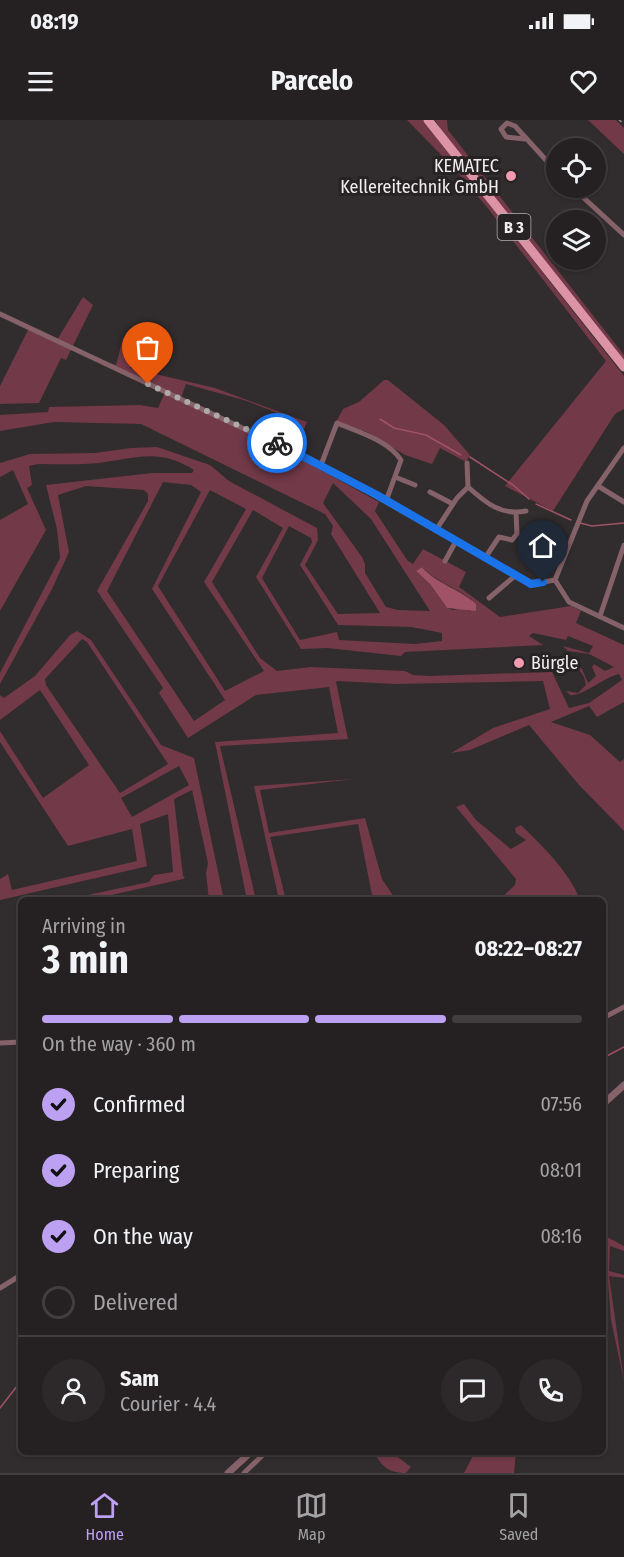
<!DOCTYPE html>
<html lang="en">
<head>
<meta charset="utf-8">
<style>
  body { margin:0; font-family:"Fira Sans Condensed",sans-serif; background:#2d292a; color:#f1f3f6; height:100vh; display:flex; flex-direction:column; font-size:22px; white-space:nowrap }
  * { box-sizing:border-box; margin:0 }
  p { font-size:20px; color:#a3a3a5 }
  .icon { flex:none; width:33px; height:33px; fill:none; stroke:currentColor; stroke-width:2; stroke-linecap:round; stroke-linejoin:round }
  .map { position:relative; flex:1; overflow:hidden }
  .drawer { position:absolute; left:18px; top:777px; width:588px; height:558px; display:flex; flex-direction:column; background:#252122; border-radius:9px; box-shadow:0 2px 4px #0004,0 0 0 2px #423e40 }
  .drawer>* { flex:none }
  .controls { position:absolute; left:546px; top:18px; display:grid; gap:12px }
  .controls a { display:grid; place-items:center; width:60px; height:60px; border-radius:50%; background:#252122; box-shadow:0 2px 4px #0004,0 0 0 2px #423e40; font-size:30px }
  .pin { position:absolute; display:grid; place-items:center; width:51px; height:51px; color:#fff; margin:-62px -26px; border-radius:50% 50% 50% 0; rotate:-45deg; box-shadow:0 0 6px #0007 }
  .pin .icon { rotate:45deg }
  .courier { position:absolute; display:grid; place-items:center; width:60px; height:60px; margin:-30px; border:4px solid #1a73e8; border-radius:50%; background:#fff; color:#222; box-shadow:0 2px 8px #0007 }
  .head em { font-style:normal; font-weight:700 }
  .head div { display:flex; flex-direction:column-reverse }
  .head { display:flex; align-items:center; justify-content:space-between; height:102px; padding:0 24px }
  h1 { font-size:39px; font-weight:700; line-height:45px }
  .bar { display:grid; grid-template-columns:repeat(4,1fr); gap:9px 6px; align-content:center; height:72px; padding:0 24px }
  .bar i { height:8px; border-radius:4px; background:#423e40 }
  .bar .active { background:#bca0f2 }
  .bar p { grid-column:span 4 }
  .line { display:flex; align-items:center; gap:15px; padding:0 24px; border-top:2px solid #423e40 }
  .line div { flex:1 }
  .round { display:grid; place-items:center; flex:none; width:63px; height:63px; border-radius:32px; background:#2d292a }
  ol { padding:0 24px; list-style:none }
  li { display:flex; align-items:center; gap:18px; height:66px }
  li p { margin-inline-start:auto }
  li .icon { padding:6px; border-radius:50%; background:#bca0f2; color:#111; stroke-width:4 }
  li:last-child { color:#a3a3a5 }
  li i { width:33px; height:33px; border:3px solid #423e40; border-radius:50% }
  .status { display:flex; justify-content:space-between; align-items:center; height:42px; padding:0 30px; background:#252122; direction:ltr }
  .status svg { height:16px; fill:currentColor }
  header { display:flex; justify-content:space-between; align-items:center; height:78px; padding:0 24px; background:#252122; font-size:27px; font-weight:700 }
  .tabs { display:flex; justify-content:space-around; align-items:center; height:84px; border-top:2px solid #423e40; background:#252122; font-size:16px; color:#a3a3a5 }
  .tabs a { display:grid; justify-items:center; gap:3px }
  .tabs .active { color:#bca0f2 }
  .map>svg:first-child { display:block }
  .green { fill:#723948; fill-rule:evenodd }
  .water { fill:#a05267 }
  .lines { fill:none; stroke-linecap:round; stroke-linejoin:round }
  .stream { stroke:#a05267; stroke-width:1.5 }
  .minor { stroke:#856169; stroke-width:5 }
  .tertiary { stroke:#856169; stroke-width:7 }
  .primary { stroke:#dc93a5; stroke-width:9 }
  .rail { stroke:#969293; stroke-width:1.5; stroke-dasharray:3 6; stroke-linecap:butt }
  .done { stroke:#aeaaab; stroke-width:6; stroke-dasharray:0 10.8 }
  .route { stroke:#1a73e8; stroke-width:8 }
  .poi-dot { fill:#f29aaf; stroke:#272223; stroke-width:2 }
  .labels { text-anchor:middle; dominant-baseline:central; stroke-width:6; stroke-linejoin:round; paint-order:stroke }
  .shield { fill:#272223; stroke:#b4b1b2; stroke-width:1.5 }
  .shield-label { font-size:16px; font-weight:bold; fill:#f1eeef }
  .poi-label { font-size:18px; fill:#f1eeef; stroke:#272223; text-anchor:end }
</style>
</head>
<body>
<div class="status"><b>08:19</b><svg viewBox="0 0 49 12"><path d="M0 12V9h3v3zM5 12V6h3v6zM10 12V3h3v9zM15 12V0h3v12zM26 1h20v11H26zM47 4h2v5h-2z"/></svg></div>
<header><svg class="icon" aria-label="menu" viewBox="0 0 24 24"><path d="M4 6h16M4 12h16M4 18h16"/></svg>Parcelo<svg class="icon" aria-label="heart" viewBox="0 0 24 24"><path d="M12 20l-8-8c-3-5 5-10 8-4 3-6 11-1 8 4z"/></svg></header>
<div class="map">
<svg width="624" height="1353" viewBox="0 0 624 1353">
  <rect width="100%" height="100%" fill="#312c2d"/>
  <path class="green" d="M407,0h16l201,256v33l-9,5 -62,97 -48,-25 101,-125 -120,-155 -35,-41z
    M435,0h12l1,10 176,225v9l-174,-221z
    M588,0h28l8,8v26z
    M83,177l10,8 -27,55 -5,-2 -22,45 -39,1v-18l29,-58 28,12z
    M123,218l13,3 -6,27 85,20 92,34 -14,33 86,47 -4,9 32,49 6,4 10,-15 43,23 -7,15 41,30 71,-11 10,5 -5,12 48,22v57l-27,15 -8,-11 -38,16 39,13 30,27 4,-3v72l-45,-46 -50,-60 -59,25 -19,3 42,-25 57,-19 -7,-28 -148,3 -57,-3 -2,1 12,57 -128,7 36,154h-9l-32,-158 123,-9 -9,-46 -73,8 -68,43 -29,-45 4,-5 -66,-97 51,-90v-7l-4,-4 -58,-4 -28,9 11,57 -18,39 -51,93v-11l60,-115 -3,-29 -11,-44 106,-12h40l2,-3c-35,-22 -57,-12 -95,-7 -20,2 -41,1 -61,1l-9,2 3,19 -5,3 19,42 -46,81v-91l28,-16 -15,-34 -13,7v-14l30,-9 65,-1 36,-5 26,-1 53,18 19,16 88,47 1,12 -13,25 33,49 42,-1 -49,-79 2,-8 -8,-12 -184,-90 -87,-2 -54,9v-16l48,-3 1,-5 91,-2 18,3 7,-16 -65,-31 16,4zM186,264l61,17 40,16 -11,25 -95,-44zM163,362l28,3 10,7 -49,97 73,111 -31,21 -87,-130zM333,363l38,36 59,92 -32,-1 -12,-3 -21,-34v-9l-3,-7 -39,-54zM210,370l36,19 -42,73 60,89 -39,20 -67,-105zM253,390l30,18 -27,49 45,72 26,-1 74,8 4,-4 138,-7 -14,-9 4,-3 33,7 2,-4 25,10 -4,7 -26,-7 5,5 21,3 25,13 -9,4 -11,-7 -2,3 4,9 -8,7 -6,-14 -8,-7 10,15 2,8 -8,8 -12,-2 4,4c12,2 34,-18 49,-21l3,6 -33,23 -20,5 -17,-36 -123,4 -16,-1 -8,-4 -95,-4 -33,4 -17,-13 -48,-76zM289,406l22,12 1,4 -12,23 38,60 74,2 30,6v8l-27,3 -76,-4 -2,-8 -37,8 -38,-62zM422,447c11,13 35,21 50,33l-2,11 -7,-3 -10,2 -6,-2 -17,-24 -14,-13z
    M384,260h4l56,45 26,30 -4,7 -26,-14 -8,16 -27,-9 -38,-23 -31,-10 7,-13 16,-7z
    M77,511l14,9 70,105 33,13 30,142h-15l-3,-27 2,-10 -16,-73 -18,9 9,77 2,1 -2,2 -94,21h-25l85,-18 5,-7 19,-3 -5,-58 -28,10 7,42 -3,1 -144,33v-21l8,-5 4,16 125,-29 -5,-32 -64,17 -68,-104v-11l43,67 46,-33 -49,-75 -40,30v-25l4,3 31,-22 35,-41zM82,519l5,3 81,122 -48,29 -74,-108 -1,-6zM179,646l10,19 -57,32 -11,-19z
    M354,659l-94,11 9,43 96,-15 17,61 14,21h-23l-15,-76 -88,13 16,63h-7l-25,-114z
    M464,684l12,16 35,29 15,-9 -10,-7 -1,-5 6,-3c21,21 48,46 59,75h-81l16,-15 1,-6 -60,-72z
    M607,1117l17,9v5l-14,-5 -1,25 15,4v3l-15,-2 15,105 -13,-61 -5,-65 -3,-4z
    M374,1332h17l20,15 -5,6c-17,0 -24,-6 -32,-21z
    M475,1332h41l-2,21h-50z"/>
  <path class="water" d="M422,447c13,16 38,22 54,37v7l-29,-3 -17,-24 -14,-13z"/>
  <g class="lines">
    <path class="stream" d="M380,299l14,9 32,7 35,20
      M470,337l43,28 16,14
      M536,384l35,16
      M580,403l12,3 32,-3
      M603,938l21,-11
      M0,1288l21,-27"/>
    <path class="minor" d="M525,19l-19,-2 -5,-8 6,-6 8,3 41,45
      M573,68l51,47
      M0,194l321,151 210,119 24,-4 14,22 55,26
      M467,343l1,24
      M321,345l16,-42c21,9 51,17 64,37l-15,41
      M395,357l20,8
      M598,366l26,16
      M430,372l23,12
      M436,410l21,-32 11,-11c18,16 33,29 58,24
      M485,438l14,-21 13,3 5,-6 -1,-21
      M445,441l11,-20
      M555,460l32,-79 37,-53
      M489,478l27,-23
      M600,496l24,-71
      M603,898l21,-11
      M0,923l21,-1
      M0,1168l21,-13
      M244,1353l22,-21"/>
    <path class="tertiary" d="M603,984l21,-19
      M228,1353l23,-21"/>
    <path class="primary" d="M428,0l196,247"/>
    <path class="rail" d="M619,0l5,4"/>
  </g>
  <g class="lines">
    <path class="done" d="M148,264l129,59"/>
    <path class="route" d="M277,323l100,52 154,89 12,-2"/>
  </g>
  <g class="poi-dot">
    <circle cx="511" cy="56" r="6"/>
    <circle cx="519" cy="543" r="6"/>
  </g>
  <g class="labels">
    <rect class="shield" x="497.5" y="94" width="33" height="26" rx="4.5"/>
    <g class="shield-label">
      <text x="514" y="107">B 3</text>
    </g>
    <g class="poi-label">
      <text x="499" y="46">KEMATEC<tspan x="499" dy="21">Kellereitechnik GmbH</tspan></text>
      <text x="531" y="543" text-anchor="start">Bürgle</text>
    </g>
  </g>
</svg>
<div class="controls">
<a><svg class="icon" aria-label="locate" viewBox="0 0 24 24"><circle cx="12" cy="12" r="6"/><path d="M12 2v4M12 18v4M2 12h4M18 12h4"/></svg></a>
<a><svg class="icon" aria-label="layers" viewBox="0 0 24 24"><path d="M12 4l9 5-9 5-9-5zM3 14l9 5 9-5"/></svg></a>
</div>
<div class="pin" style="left:148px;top:264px;background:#ea580c"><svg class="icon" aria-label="bag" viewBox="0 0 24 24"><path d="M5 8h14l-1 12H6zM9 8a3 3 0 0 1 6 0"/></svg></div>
<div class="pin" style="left:543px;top:462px;background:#1f2937"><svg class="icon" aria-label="home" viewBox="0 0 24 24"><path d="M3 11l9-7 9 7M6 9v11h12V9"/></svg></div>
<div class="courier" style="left:277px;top:323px"><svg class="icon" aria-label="bike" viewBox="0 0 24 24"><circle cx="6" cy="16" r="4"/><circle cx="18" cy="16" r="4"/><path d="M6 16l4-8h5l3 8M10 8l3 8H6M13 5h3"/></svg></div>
<section class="drawer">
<div class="head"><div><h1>3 min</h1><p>Arriving in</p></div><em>08:22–08:27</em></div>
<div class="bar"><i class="active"></i><i class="active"></i><i class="active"></i><i></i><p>On the way · 360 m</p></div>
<ol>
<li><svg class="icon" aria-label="check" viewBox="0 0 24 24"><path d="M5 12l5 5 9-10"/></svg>Confirmed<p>07:56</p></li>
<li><svg class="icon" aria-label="check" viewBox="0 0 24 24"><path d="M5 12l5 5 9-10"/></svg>Preparing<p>08:01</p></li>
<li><svg class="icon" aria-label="check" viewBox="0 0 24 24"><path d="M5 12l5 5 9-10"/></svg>On the way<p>08:16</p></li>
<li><i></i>Delivered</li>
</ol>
<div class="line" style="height:108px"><a class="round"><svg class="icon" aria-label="person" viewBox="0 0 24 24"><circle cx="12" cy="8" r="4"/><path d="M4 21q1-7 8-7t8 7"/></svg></a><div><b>Sam</b><p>Courier · 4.4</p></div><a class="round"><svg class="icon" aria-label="chat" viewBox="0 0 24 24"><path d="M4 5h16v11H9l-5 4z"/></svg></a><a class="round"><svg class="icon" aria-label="phone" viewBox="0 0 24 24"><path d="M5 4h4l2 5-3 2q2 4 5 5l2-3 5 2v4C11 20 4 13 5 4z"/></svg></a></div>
</section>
</div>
<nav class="tabs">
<a class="active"><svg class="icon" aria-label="home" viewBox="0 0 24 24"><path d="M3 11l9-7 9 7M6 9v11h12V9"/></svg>Home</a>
<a><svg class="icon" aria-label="map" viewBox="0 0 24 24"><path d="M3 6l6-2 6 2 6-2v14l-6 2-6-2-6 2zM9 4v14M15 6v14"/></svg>Map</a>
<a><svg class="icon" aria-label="saved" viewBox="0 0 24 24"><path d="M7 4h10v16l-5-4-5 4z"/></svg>Saved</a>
</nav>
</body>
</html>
